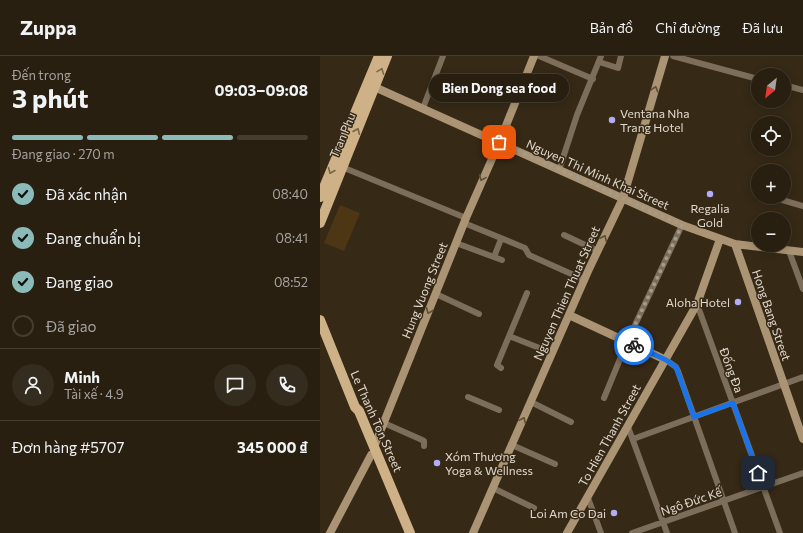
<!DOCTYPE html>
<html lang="vi">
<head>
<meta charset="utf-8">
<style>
  body { margin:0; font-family:Commissioner,sans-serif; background:#342c1e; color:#f1f3f6; height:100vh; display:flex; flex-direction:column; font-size:15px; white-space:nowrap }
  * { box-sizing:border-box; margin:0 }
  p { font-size:13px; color:#a5a29f }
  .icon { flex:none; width:22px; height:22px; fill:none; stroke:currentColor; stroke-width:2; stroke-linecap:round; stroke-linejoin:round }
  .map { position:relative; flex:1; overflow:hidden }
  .side { display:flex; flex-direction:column; background:#281f10; width:320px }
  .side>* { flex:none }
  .needle { width:26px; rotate:209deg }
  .buttons { position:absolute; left:431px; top:12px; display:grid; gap:8px }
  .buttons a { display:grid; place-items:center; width:40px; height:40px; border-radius:50%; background:#281f10; box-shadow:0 2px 10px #0003,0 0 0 1px #443d30; font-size:20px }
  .pin { position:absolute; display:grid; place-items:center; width:34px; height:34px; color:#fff; margin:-17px; border-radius:8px; box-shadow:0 2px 6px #0006 }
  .courier { position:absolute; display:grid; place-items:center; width:40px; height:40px; margin:-20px; border:3px solid #1a73e8; border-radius:50%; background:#fff; color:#222; box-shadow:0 1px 5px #0007 }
  .bubble { position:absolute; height:28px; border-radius:14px; background:#281f10; box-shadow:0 2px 10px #0003,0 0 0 1px #443d30; font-size:13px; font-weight:700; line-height:28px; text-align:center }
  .headline em { font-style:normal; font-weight:700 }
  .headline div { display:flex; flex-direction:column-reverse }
  .headline { display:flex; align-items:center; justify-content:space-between; height:68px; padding:0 12px }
  h1 { font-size:26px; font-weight:700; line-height:30px }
  .bar { display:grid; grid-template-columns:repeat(4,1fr); gap:6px 4px; align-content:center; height:48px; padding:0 12px }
  .bar i { height:5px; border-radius:3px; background:#443d30 }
  .bar .current { background:#8bbbb9 }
  .bar p { grid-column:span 4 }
  .line { display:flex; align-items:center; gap:10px; padding:0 12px; border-top:1px solid #443d30 }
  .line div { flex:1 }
  .round { display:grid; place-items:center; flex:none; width:42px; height:42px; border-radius:21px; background:#342c1e }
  ol { padding:0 12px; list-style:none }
  li { display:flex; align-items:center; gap:12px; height:44px }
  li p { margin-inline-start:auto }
  li .icon { padding:4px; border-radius:50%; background:#8bbbb9; color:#111; stroke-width:4 }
  li:last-child { color:#a5a29f }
  li i { width:22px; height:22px; border:2px solid #443d30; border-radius:50% }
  header { display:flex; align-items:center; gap:24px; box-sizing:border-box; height:56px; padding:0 20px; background:#281f10; border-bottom:1px solid #443d30 }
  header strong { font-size:19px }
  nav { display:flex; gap:22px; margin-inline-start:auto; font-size:14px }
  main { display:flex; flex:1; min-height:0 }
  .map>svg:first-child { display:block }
  .green { fill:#4d3613 }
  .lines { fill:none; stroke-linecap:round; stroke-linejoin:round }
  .street { stroke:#7c6e5a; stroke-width:6 }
  .secondary { stroke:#aa9474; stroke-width:8 }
  .primary { stroke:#ceb187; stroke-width:10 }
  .oneway { stroke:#7a6649 }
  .oneway2 { stroke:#5f4e37 }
  .done { stroke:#a49b8c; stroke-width:4; stroke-dasharray:0 7.2 }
  .route { stroke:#1a73e8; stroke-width:5 }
  .poi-dot { fill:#b1adfa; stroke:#362916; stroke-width:1.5 }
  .labels { text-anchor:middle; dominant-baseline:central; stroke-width:3; stroke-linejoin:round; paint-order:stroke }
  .poi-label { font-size:12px; fill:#e0d8cc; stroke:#362916; text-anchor:start }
  .street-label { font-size:12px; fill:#e0d8cc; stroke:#362916 }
</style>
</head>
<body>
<header>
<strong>Zuppa</strong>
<nav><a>Bản đồ</a><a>Chỉ đường</a><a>Đã lưu</a></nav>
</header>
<main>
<section class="side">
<div class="headline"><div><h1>3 phút</h1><p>Đến trong</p></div><em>09:03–09:08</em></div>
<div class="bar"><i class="current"></i><i class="current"></i><i class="current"></i><i></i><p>Đang giao · 270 m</p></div>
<ol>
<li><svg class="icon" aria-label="check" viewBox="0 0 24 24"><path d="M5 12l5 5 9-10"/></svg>Đã xác nhận<p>08:40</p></li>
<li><svg class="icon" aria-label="check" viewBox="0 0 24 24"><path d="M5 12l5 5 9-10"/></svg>Đang chuẩn bị<p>08:41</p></li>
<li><svg class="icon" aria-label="check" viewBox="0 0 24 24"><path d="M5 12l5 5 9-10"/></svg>Đang giao<p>08:52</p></li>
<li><i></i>Đã giao</li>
</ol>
<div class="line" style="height:72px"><a class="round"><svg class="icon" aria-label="person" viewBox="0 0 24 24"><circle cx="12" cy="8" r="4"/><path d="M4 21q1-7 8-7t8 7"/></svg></a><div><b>Minh</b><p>Tài xế · 4.9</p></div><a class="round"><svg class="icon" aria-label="chat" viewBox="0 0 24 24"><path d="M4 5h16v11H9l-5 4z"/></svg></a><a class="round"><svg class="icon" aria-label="phone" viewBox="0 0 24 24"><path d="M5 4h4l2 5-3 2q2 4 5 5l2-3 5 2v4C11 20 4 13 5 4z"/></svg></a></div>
<div class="line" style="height:52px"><div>Đơn hàng #5707</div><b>345 000 ₫</b></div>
</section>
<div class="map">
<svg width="483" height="477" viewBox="0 0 483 477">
  <rect width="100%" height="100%" fill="#362916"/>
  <path class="green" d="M20,149l20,8 -16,38 -20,-8z"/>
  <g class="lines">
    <path class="street" d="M219,0l54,23
      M353,0l85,23
      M279,6l19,6 3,-12
      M464,29l19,5
      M103,52l20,-52
      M22,111l124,51
      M239,114l18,-55 24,-59
      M452,141l31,9
      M144,167l61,25 4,7 56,25
      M244,179l34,16
      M136,187l46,17
      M469,195l14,38
      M174,201l7,-18
      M116,238l43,20
      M377,248l83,229
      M189,280l43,17
      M346,304l10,7 2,4 57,162
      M181,312l-4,-3 30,-72
      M148,341l31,13
      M284,342l23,-56 55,-117
      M211,346l40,20
      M64,367l36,16 4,2v5
      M308,371l39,106
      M313,383l170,-62
      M192,389l43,19
      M173,432l41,20
      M268,442l13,35
      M312,477l171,-60"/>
    <path class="secondary" d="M50,29l312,140 53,19 68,8
      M415,188l68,195
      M249,259l97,45
      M54,391l92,-229 33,-75 35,-87
      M10,477l41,-78
      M153,477l116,-264 34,-71 42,-142
      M247,477l130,-229 23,-65"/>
    <path class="primary" d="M0,141l59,-141
      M0,167l67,-167
      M0,264l35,87 4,4 51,122"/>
  </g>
  <defs><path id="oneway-chevron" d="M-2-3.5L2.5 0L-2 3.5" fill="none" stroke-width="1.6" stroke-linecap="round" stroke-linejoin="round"/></defs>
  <g class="oneway">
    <use href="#oneway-chevron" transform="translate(61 15) rotate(-69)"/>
    <use href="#oneway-chevron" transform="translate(37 75) rotate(-67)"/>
    <use href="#oneway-chevron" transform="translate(11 115) rotate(113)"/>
  </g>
  <g class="oneway2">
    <use href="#oneway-chevron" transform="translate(335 33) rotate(-74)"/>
    <use href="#oneway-chevron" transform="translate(162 122) rotate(114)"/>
    <use href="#oneway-chevron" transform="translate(284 182) rotate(-65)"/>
    <use href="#oneway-chevron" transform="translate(109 255) rotate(112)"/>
    <use href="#oneway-chevron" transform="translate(203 364) rotate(-66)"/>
  </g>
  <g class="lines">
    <path class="done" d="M179,86l183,83 -55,117 7,3"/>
    <path class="route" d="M314,289l32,15 10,7 18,50 39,-14 25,70"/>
  </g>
  <g class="poi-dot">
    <circle cx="292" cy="64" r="4"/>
    <circle cx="390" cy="138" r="4"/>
    <circle cx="418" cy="246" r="4"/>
    <circle cx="117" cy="407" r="4"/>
    <circle cx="294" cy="457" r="4"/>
  </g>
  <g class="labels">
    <g class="poi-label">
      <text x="300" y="57">Ventana Nha<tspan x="300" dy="14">Trang Hotel</tspan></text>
      <text x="390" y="152" text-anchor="middle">Regalia<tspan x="390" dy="14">Gold</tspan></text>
      <text x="410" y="246" text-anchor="end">Aloha Hotel</text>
      <text x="125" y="400">Xóm Thương<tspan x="125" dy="14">Yoga &amp; Wellness</tspan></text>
      <text x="286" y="457" text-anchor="end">Loi Am Co Dai</text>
    </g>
    <g class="street-label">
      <text transform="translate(22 79) rotate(-67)">Tran Phu</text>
      <text transform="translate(278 118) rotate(24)">Nguyen Thi Minh Khai Street</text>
      <text transform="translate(104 234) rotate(-68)">Hung Vuong Street</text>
      <text transform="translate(246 237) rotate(-66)">Nguyen Thien Thuat Street</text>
      <text transform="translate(452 259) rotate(71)">Hong Bang Street</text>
      <text transform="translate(412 314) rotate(70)">Đống Đa</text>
      <text transform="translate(57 365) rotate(66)">Le Thanh Ton Street</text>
      <text transform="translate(289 379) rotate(-61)">To Hien Thanh Street</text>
      <text transform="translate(371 445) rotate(-19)">Ngô Đức Kế</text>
    </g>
  </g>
</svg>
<div class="buttons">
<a><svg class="needle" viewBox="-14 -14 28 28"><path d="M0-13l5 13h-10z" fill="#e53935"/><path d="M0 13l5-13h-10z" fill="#a5a29f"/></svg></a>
<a><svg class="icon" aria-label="locate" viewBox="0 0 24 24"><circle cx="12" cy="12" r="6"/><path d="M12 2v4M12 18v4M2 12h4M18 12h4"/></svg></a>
<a>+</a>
<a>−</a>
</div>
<div class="pin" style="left:179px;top:86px;background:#ea580c"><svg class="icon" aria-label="bag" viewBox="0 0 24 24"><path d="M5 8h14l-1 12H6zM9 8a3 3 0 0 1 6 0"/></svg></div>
<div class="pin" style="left:438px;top:417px;background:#1f2937"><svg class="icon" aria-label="home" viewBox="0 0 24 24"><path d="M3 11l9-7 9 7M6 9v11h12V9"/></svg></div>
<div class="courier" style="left:314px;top:289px"><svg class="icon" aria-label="bike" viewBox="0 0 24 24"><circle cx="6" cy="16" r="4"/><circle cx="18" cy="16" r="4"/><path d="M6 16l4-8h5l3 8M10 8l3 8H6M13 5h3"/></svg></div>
<div class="bubble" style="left:109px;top:18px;width:140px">Bien Dong sea food</div>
</div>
</main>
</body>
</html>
